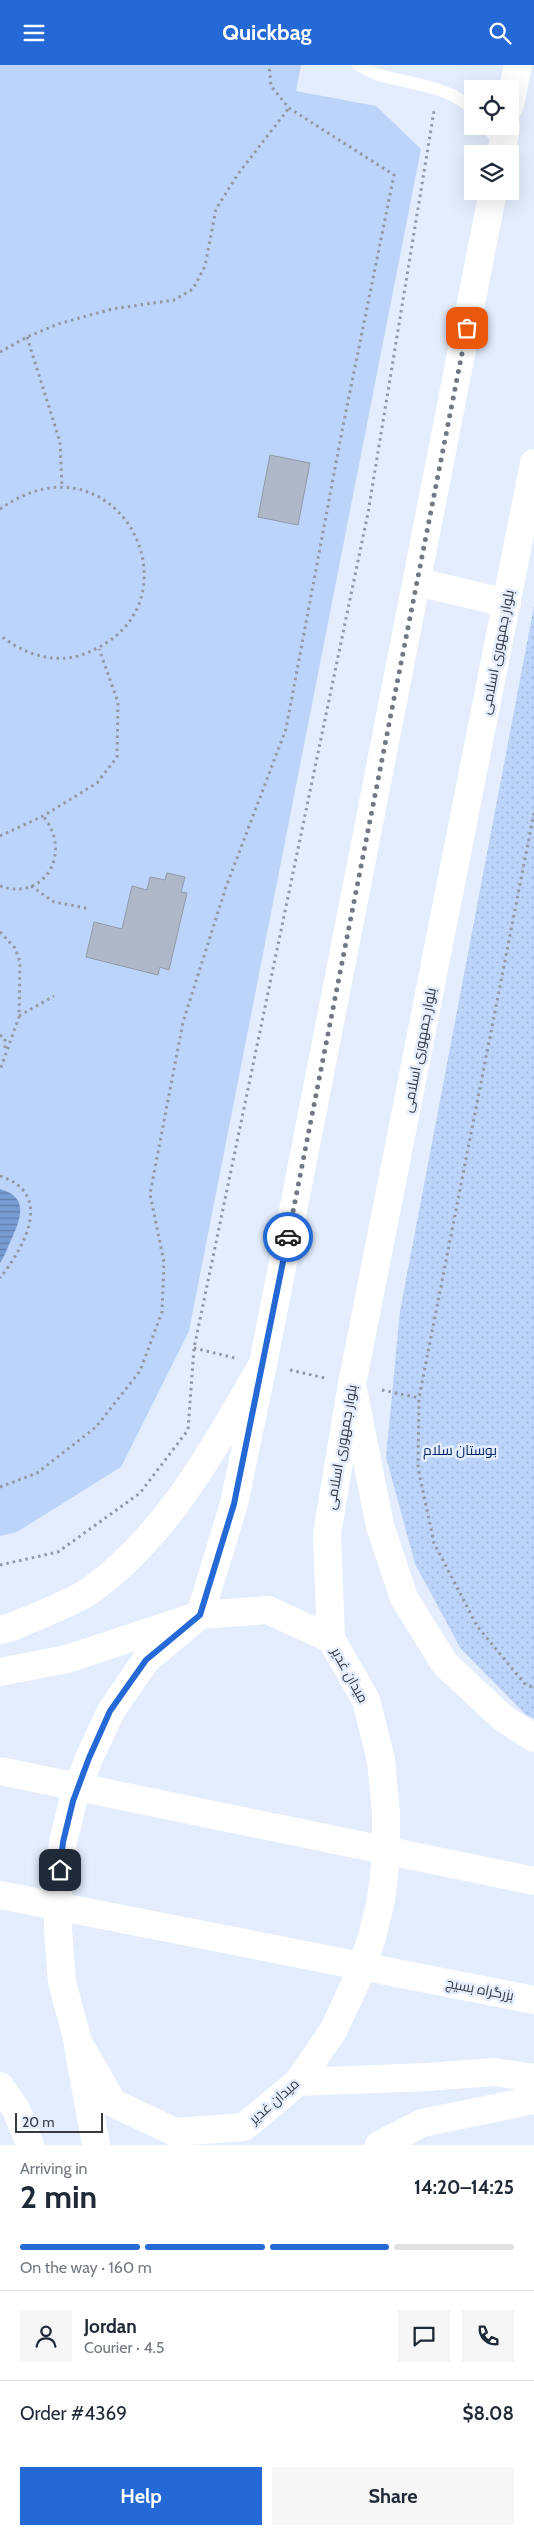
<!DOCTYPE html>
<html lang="en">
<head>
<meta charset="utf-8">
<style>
  body { margin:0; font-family:Cabin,Cairo,sans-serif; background:#f6f6f7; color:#1f2937; height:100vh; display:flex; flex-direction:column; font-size:19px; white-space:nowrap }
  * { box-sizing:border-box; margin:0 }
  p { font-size:16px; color:#747a83 }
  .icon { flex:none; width:28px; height:28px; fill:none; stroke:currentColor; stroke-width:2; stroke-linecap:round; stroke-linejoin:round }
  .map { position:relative; height:2080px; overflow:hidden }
  .details { display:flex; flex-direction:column; background:#fff; flex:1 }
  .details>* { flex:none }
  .buttons { position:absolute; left:464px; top:15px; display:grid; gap:10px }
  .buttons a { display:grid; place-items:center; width:55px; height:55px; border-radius:0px; background:#fff; box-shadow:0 5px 20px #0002; font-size:25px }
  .scale { position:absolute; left:15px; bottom:12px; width:88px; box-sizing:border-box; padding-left:5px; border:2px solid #363a40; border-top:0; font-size:14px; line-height:18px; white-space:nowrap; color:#363a40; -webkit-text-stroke:4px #e3edfe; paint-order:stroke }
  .pin { position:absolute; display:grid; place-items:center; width:42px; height:42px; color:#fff; margin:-21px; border-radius:10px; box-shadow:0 2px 8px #0006 }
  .courier { position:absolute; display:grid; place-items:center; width:50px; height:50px; margin:-25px; border:4px solid #2569d6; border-radius:50%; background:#fff; color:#222; box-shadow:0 1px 6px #0007 }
  .headline em { font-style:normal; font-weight:700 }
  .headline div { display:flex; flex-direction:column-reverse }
  .headline { display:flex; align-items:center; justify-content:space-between; height:85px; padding:0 20px }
  h1 { font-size:32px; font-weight:700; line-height:38px }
  .bar { display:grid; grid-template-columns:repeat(4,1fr); gap:8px 5px; align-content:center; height:60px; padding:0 20px }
  .bar i { height:6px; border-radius:4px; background:#e0e1e3 }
  .bar .selected { background:#2569d6 }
  .bar p { grid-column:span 4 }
  .line { display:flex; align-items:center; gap:12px; padding:0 20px; border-top:1px solid #e0e1e3 }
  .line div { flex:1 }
  .round { display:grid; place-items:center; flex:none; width:52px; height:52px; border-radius:0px; background:#f6f6f7 }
  .cta { display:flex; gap:10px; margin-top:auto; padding:10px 20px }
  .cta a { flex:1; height:58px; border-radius:0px; background:#2569d6; color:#fff; font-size:20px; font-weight:700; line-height:58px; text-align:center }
  .cta a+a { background:#f6f6f7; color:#1f2937 }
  header { display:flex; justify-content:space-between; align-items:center; height:65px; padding:0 20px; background:#2569d6; color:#fff; font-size:22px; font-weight:700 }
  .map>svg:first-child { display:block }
  .park { fill:url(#park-dots) }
  .garden { fill:#bcd4f9 }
  .water { fill:url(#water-rules) }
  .building { fill:#aeb8c8; stroke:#919baa }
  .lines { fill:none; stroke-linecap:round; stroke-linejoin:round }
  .path { stroke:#9299a4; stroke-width:3; stroke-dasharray:2.5 4; stroke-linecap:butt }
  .lane { stroke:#fff; stroke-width:12 }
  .secondary { stroke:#fff; stroke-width:28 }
  .primary { stroke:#fff; stroke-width:28 }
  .highway { stroke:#fff; stroke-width:28 }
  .done { stroke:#737982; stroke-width:5; stroke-dasharray:0 9 }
  .route { stroke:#2569d6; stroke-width:6 }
  .labels { text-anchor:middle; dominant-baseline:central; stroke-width:5; stroke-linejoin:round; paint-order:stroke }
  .street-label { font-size:14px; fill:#363a40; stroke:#e3edfe }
  .park-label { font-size:14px; fill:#002667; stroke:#e3edfe }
</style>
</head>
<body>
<header><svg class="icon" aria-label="menu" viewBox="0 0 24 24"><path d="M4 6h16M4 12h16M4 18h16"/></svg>Quickbag<svg class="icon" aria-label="search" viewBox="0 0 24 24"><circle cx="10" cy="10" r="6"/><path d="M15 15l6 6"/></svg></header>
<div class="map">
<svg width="534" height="2080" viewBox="0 0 534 2080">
  <defs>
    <pattern id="park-dots" width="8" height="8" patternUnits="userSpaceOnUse" patternTransform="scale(1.25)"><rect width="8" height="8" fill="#bcd4f9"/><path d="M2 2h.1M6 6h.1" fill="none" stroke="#a2b7d6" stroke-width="1.8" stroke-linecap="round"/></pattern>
    <pattern id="water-rules" width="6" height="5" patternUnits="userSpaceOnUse" patternTransform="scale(1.25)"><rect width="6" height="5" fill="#779bd3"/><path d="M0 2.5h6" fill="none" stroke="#627fad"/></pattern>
  </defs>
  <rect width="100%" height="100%" fill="#e3edfe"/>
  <path class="park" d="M534,541v1112l-8,-3 -65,-66 -46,-85 -29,-107 14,-146z"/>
  <path class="garden" d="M0,0h301l-5,26 80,15 45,43 -232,1182 -68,136 -104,65 -17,4z"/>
  <path class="water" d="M0,1124c29,8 21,29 12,49 -4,8 -7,18 -12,25z"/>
  <path class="building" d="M270,390l40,8 -12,62 -40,-8z
    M167,808l18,4 -4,15 6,1 -18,77 -9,-3 -2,8 -72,-18 8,-35 28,7 10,-43 15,4 3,-13 15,3z"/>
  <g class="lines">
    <path class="path" d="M27,272l33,105 2,45
      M0,287l27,-15 31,-13 54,-15 62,-9 19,-11 12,-23 11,-57 22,-35 51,-66
      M0,444c119,-84 209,99 84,145 -29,11 -61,0 -84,-19
      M534,748l-115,585 -1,70 16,75 43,83 47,57 10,5
      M0,771l43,-20 54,-33 20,-26 1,-55 -19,-53
      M0,821c45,16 73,-34 43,-70
      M31,821l23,16 36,7
      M0,867l15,16 5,14 -1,55 -19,53
      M19,951l35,-20
      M0,970l5,4v11
      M0,1111c55,18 24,71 0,102
      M194,1283l41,10
      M290,1305l35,8
      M382,1325l37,8
      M0,1422l37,-14 59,-46 44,-56 22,-59 2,-50 -14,-68 33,-172 43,-135 60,-158 56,-298 52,-256 -105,-67 -18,-22 -2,-21
      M0,1500l58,-13 82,-59 48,-63 6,-82 174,-835 66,-402"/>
    <path class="lane" d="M358,0c7,3 14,8 21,10 27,8 75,12 93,35
      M486,61l16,20"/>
    <path class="secondary" d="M78,1981l18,99"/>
    <path class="primary" d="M510,40l8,-40
      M501,89l5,-28
      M418,517l89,21
      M268,1545l63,29 35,61 15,60 5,53v45l-5,42 -10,41 -16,43 -22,47 -35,51 -54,45 -69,5 -62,-29 -35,-61 -16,-60 -4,-52v-46l5,-42 10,-41 16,-43 22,-47 35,-51 54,-45z
      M200,1550l34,-111 29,-140 230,-1173
      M331,1574l-4,-105 25,-150 182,-921"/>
    <path class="highway" d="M352,1319l28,142 24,72 41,66 58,54 31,20
      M0,1565l12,-3c22,-10 61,-24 79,-37 79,-57 124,-145 172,-226
      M0,1607l67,-13 133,-44
      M0,1706l534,110
      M0,1830l534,105
      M298,2017l129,-5 67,-5 40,6
      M0,2021l16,23 14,36
      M379,2080l43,-22 112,-23"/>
  </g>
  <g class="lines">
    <path class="done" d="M288,1172l179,-909"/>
    <path class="route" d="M60,1805l3,-28 10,-41 16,-43 21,-47 36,-51 54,-45 34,-111 54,-267"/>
  </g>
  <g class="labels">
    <g class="street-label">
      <text transform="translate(497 587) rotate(-79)">بلوار جمهوری اسلامی</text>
      <text transform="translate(419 985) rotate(-79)">بلوار جمهوری اسلامی</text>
      <text transform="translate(341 1382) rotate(-80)">بلوار جمهوری اسلامی</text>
      <text transform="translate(350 1610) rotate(61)">میدان غدیر</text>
      <text transform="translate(480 1924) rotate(11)">بزرگراه بسیج</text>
      <text transform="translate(274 2036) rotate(-41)">میدان غدیر</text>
    </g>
    <g class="park-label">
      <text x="460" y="1385">بوستان سلام</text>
    </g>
  </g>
</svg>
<div class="buttons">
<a><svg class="icon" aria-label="locate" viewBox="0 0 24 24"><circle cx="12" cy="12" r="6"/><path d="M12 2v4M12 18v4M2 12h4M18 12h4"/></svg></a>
<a><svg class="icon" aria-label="layers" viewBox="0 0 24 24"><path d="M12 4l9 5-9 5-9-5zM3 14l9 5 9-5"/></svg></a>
</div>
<div class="scale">20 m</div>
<div class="pin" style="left:467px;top:263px;background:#ea580c"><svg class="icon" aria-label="bag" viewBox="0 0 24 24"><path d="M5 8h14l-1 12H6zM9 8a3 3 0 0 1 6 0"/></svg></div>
<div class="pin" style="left:60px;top:1805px;background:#1f2937"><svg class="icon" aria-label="home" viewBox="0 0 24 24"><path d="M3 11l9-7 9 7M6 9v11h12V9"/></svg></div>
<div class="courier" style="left:288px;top:1172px"><svg class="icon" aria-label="car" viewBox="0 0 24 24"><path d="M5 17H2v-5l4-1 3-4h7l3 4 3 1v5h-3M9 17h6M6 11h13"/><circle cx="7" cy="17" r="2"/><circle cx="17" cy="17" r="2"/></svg></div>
</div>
<section class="details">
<div class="headline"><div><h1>2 min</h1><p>Arriving in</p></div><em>14:20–14:25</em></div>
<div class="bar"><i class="selected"></i><i class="selected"></i><i class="selected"></i><i></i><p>On the way · 160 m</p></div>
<div class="line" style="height:90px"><a class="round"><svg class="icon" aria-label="person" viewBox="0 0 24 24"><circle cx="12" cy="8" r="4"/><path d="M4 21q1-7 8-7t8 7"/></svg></a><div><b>Jordan</b><p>Courier · 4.5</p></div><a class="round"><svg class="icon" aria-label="chat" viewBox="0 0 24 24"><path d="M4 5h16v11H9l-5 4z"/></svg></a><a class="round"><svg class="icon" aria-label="phone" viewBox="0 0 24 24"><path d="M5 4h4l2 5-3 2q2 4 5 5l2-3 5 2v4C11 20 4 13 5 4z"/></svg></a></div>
<div class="line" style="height:65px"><div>Order #4369</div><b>$8.08</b></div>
<div class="cta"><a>Help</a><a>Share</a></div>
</section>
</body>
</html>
